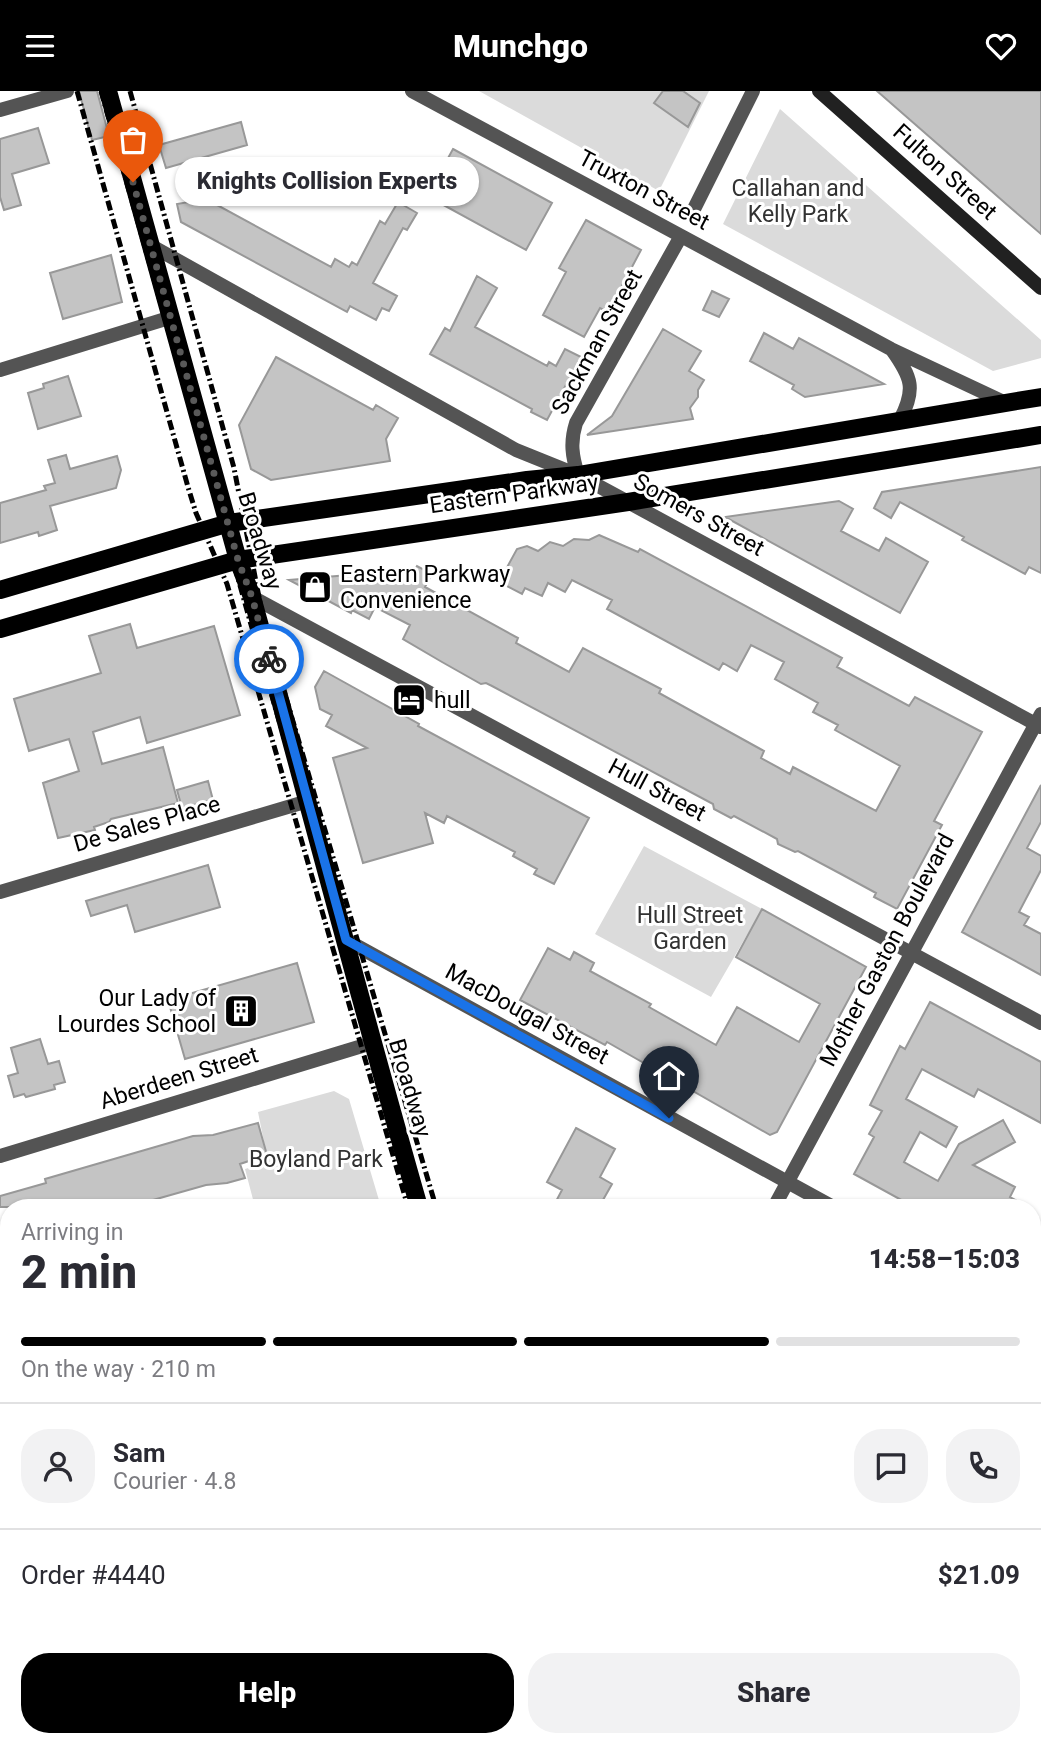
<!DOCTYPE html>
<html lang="en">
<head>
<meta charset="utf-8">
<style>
  body { margin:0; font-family:Roboto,sans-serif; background:#f2f2f3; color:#2b2b33; height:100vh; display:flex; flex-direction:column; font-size:26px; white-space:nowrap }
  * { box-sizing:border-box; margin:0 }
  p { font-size:23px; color:#7c7c81 }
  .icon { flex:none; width:38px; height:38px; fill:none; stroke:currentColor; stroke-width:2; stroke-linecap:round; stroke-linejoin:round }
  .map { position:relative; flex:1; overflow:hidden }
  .details { position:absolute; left:0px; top:1108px; width:1041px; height:548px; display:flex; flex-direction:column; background:#fff; border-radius:28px 28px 0 0; box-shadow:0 2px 5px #0004 }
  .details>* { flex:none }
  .pin { position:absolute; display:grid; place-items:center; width:60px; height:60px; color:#fff; margin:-72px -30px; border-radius:50% 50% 50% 0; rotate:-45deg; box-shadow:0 0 7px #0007 }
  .pin .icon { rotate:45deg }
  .courier { position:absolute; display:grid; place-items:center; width:70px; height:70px; margin:-35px; border:5px solid #1a73e8; border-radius:50%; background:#fff; color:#222; box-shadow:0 2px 9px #0007 }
  .bubble { position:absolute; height:49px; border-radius:24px; background:#fff; box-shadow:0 2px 5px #0004; font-size:23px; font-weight:800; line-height:49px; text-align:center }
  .overview em { font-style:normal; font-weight:800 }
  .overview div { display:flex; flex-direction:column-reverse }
  .overview { display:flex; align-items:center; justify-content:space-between; height:119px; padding:0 21px }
  h1 { font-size:46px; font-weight:800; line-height:52px }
  .bar { display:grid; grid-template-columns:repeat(4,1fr); gap:10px 7px; align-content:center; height:84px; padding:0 21px }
  .bar i { height:9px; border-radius:5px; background:#e1e1e2 }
  .bar .on { background:#000 }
  .bar p { grid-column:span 4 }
  .line { display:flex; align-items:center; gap:18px; padding:0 21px; border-top:2px solid #e1e1e2 }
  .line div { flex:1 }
  .round { display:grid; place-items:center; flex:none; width:74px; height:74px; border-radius:28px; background:#f2f2f3 }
  .cta { display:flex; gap:14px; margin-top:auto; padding:14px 21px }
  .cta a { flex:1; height:80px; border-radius:28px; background:#000; color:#fff; font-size:28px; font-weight:800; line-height:80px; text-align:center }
  .cta a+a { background:#f2f2f3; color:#2b2b33 }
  header { display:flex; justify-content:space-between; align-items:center; height:91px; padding:0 21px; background:#000; color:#fff; font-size:32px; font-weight:800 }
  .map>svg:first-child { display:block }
  .green { fill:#dbdbdb }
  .building { fill:#c4c4c4; stroke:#989898; stroke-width:2 }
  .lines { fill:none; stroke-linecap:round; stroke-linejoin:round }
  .pedestrian { stroke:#545454; stroke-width:14 }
  .minor { stroke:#545454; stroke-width:14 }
  .secondary { stroke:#212121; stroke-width:14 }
  .primary { stroke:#000; stroke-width:18 }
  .rail { stroke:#000; stroke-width:5; stroke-dasharray:10 3.5 2 3.5; stroke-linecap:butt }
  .done { stroke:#595959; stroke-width:7; stroke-dasharray:0 12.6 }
  .route { stroke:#1a73e8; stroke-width:9 }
  .labels { text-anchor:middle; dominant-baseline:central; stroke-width:6; stroke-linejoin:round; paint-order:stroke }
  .street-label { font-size:23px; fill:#000; stroke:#fff }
  .park-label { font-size:23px; fill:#323232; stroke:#fff }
  .poi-label { font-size:23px; fill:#000; stroke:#fff; text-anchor:start }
</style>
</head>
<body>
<header><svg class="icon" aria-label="menu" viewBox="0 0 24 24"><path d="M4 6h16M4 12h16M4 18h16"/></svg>Munchgo<svg class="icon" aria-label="heart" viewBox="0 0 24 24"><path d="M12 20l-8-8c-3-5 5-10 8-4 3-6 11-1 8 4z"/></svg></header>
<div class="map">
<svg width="1041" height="1654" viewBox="0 0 1041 1654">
  <rect width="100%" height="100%" fill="#fff"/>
  <path class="green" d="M479,0h230l-50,100z
    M780,18l261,231v18l-48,13 -270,-147z
    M644,755l118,63 -51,88 -116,-63z
    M334,1000l15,8 32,108h-126l-10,-38 23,-7 -10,-50z"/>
  <path class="building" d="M79,0h18l12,45 -17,4z
    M663,0h20l17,12 -12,24 -34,-24z
    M877,0h164v143l-29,-25z
    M241,31l6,23 -81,23 -7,-23z
    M38,37l11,35 -37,11 9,31 -17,5 -4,-13v-58z
    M453,58l99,54 -26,47 -99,-54z
    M206,108l125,68 4,-8 14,8 3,-5 5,3 23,-44 5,3 13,-22 19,11 -10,17 -4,-2 -30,55 24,13 -8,15 -7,-3 -6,12 -26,-14 -3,6 -166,-90 -4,-18z
    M586,129l55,30 -33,62 -8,-4 -16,29 -41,-22 23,-43 -7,-4z
    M111,164l11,47 -59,17 -13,-46z
    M477,185l20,12 -22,39 72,39 2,-4 7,4 9,-17 16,8 -34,63 -16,-8 1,-3 -102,-55 15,-26 5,3z
    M712,200l17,8 -10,18 -16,-7z
    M663,238l38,22 -12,20 15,9 -6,10v7l-8,11 3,11 -106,16 25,-19z
    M764,242l29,16 6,-11 85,46 -79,13 -13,-8 2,-4 -44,-24z
    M276,266l97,53 3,-5 22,13 -12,21 4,22 -119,19 -20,-11 -12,-44z
    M68,285l13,40 -43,13 -10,-36 16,-5 -1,-4z
    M66,364l4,14 47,-13 4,14 -5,18 -66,18 7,24 -18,6 -1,-4 -38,11v-40l46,-13 -2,-4 11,-3 -7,-23z
    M1041,376v106l-12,-6 -4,7 -63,-34 2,-3 -64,-35 -9,16 -17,-10 8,-16z
    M839,410l14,8 -12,22 38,20 7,-13 42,24 -28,51 -175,-96z
    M599,444l39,17 2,-3 202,109 -5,9 72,39 6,-9 67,35 -48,89 8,4 -45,84 -23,-12 2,-4 -35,-19 -43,-23 -3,1 -17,-8 -1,-5 -43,-23 -3,2 -17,-9 -1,-5 -221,-118 -6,-3 -5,1 -39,-22 -39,-23 7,-14 -35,-18 -6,12 -17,-9 -1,3 -62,-33 108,-9 13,7 7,-12 15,8 -7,13 93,51 -2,5 53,29 14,-24 78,41 -2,4 105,58 -3,7 29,16 3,-7 83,44 24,-45 -65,-36 3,-5 -25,-13 5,-9 -43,-24 9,-17 -33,-17 -14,26 -14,-8 -4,7 -112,-61 5,-9 -40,-20 -7,12 -17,-9 -6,13 -17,-8 -3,6 -23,-12 18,-33 10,-3 11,5 12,-9 13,4 11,-7 15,1z
    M130,533l7,24 77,-22 26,89 -93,28 -7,-26 -47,15 9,32 61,-17 15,56 -67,16 -2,3 -15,5 1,3 -37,8 -15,-55 36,-12 -10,-32 -40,12 -15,-52 87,-26 -12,-37z
    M324,580l95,53 -1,2 171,92 -35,66 -20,-10 3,-5 -24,-13 2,-4 -68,-36 -3,7 -19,-10 8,30 -70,20 -30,-105 34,-10 -41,-22 6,-11 -12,-6 -5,-22z
    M208,690l5,19 -31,8 -5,-18z
    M1041,694v37l-14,26 14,8v14l-22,42 10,5 -5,8 17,9v41l-79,-43z
    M208,774l12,42 -85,25 -8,-27 -36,11 -5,-15z
    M762,818l104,58 -89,165 -7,3 -163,-93 -2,3 -85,-45 28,-52 22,12 4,-8 20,11 -4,8 61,33 -2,3 67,38 21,-38 62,35 21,-38 -84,-47z
    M297,872l17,59 -129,37 -17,-59z
    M930,911l111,60v61l-63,-34 -4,8 -52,-28 -16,30 51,28 -11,20 -26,-15 -16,30 34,19 21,-37 44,-24 12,22 -42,23 42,22 -5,10 18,10h-114l-60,-33 20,-37 -5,-3 13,-23 -12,-6 30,-59 5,3z
    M40,948l8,25 11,-3 6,21 -11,3 1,4 -29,8 -2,-3 -10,3 -6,-21 10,-3 -7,-25z
    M258,1032l9,32 -27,9 5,14 -18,5 -21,2 -53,15 2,7h-155v-11l46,-13 -1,-4 148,-43 20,-1z
    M576,1037l39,21 -15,28 12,7 -13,23h-46l9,-17 -15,-8z"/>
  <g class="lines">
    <path class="pedestrian" d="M692,122l61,-122"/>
    <path class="minor" d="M412,0l479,258 115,54
      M0,19l67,-19
      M150,154l366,205 62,25 50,27 413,225
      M892,259c20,28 24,39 8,70
      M0,279l172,-53
      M578,384c-6,-19 -8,-33 -2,-52l105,-187
      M252,506l789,426
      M0,801l308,-91
      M346,849l487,267
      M0,1065l372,-113
      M774,1116l267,-493
      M1032,1223l9,5
      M0,1324l9,-3
      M1032,1520l9,5
      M0,1585l9,-2
      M717,1647l14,7"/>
    <path class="secondary" d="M819,0l222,197"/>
    <path class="primary" d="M108,0l130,469 14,37c56,204 109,408 167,610
      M0,499l229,-67 298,-43 51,-5 463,-78
      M0,538l238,-69 390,-58 413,-67
      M574,1647l1,7"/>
    <path class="rail" d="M77,0l111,396 8,26 31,71 181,623
      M101,0l149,530 171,586
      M130,0l104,377 30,155 172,584
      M562,1647l2,7
      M577,1647l2,7
      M589,1647l2,7"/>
  </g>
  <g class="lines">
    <path class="done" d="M133,91l105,378 14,37 17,62"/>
    <path class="route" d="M269,568l77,281 323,178"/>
  </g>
  <defs>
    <g id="shop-square" transform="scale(1.75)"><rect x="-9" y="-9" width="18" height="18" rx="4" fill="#000" stroke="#fff"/><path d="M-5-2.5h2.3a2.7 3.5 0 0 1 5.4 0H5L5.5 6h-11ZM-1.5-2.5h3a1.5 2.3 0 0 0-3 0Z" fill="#fff"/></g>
    <g id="hotel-square" transform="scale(1.75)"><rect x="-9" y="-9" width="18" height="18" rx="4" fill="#000" stroke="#fff"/><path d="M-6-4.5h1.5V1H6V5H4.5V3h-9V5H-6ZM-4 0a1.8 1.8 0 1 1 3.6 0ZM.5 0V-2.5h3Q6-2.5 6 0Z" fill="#fff"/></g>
    <g id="building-square" transform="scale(1.75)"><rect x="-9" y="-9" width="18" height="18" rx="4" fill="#000" stroke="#fff"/><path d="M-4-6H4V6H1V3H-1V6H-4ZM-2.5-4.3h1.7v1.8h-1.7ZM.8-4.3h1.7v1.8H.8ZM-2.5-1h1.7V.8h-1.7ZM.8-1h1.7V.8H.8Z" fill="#fff"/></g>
  </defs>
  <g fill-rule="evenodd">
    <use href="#shop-square" x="315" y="496"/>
    <use href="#hotel-square" x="409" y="609"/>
    <use href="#building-square" x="241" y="920"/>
  </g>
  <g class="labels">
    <g class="street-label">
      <text transform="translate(945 81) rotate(42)">Fulton Street</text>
      <text transform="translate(644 99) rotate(28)">Truxton Street</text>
      <text transform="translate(597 251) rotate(-61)">Sackman Street</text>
      <text transform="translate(514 403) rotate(-8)">Eastern Parkway</text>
      <text transform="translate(699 424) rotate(29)">Somers Street</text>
      <text transform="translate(260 450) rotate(73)">Broadway</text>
      <text transform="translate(657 699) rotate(28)">Hull Street</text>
      <text transform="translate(147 733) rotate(-16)">De Sales Place</text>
      <text transform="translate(887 859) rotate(-62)">Mother Gaston Boulevard</text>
      <text transform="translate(527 923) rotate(29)">MacDougal Street</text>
      <text transform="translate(179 987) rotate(-17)">Aberdeen Street</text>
      <text transform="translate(410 997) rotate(74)">Broadway</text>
    </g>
    <g class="park-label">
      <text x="798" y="97">Callahan and<tspan x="798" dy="26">Kelly Park</tspan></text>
      <text x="690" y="824">Hull Street<tspan x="690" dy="26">Garden</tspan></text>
      <text x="316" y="1068">Boyland Park</text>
    </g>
    <g class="poi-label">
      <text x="340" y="483">Eastern Parkway<tspan x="340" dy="26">Convenience</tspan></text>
      <text x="434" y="609">hull</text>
      <text x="216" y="907" text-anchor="end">Our Lady of<tspan x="216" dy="26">Lourdes School</tspan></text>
    </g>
  </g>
</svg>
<div class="pin" style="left:133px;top:91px;background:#ea580c"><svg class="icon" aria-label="bag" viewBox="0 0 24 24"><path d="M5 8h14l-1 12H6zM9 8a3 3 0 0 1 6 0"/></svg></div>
<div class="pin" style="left:669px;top:1027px;background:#1f2937"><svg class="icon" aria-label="home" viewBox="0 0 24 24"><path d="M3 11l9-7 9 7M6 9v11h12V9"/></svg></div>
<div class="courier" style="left:269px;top:568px"><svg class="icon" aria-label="bike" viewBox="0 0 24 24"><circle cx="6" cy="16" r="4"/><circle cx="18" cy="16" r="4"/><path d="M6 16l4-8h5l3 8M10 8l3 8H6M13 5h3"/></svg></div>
<div class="bubble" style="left:175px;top:66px;width:304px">Knights Collision Experts</div>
<section class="details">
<div class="overview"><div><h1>2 min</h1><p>Arriving in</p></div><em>14:58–15:03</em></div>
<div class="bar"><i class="on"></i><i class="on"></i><i class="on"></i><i></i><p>On the way · 210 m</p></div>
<div class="line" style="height:126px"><a class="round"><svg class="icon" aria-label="person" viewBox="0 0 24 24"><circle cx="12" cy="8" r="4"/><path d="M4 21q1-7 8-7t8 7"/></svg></a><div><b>Sam</b><p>Courier · 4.8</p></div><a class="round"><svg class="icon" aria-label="chat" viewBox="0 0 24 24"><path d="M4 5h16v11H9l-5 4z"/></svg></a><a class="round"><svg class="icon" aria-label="phone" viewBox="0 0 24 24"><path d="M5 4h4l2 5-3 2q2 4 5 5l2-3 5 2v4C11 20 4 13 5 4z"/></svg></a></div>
<div class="line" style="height:91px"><div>Order #4440</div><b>$21.09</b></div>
<div class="cta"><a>Help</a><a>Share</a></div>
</section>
</div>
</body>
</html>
